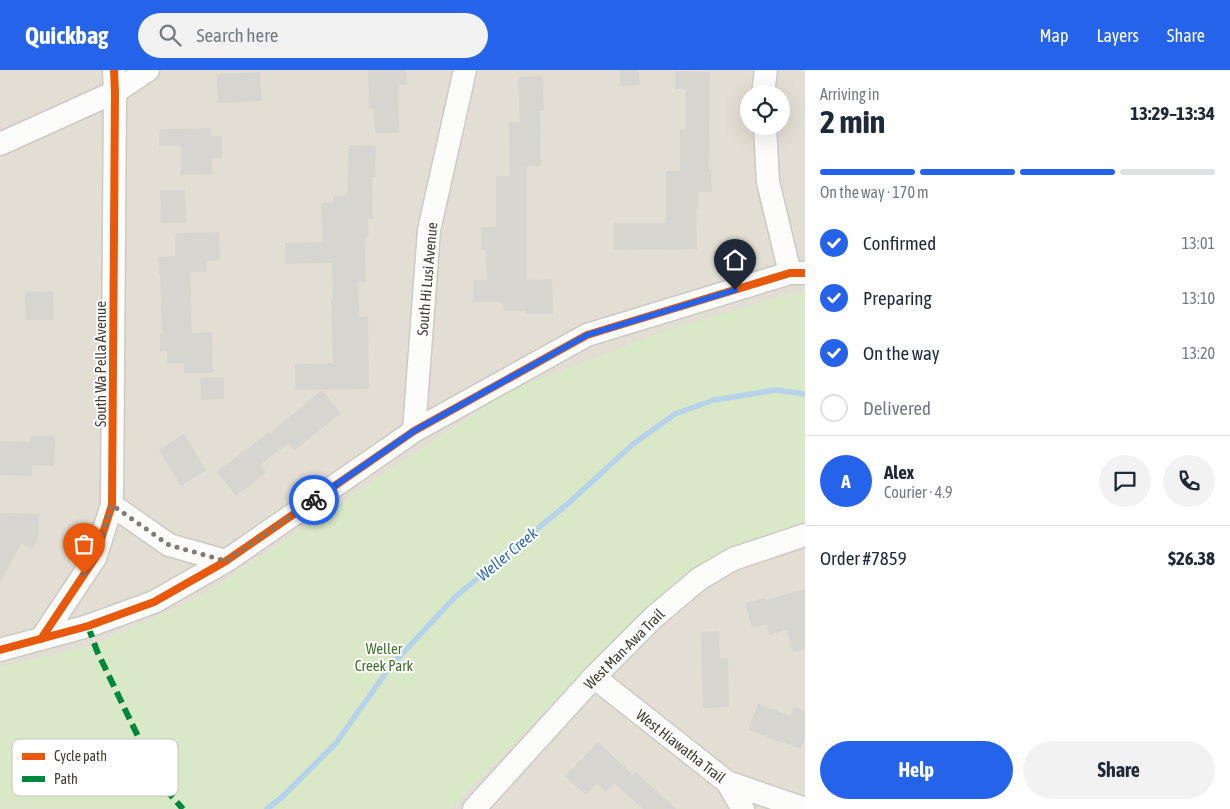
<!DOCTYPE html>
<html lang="en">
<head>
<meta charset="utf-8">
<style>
  body { margin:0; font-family:"Asap Condensed",sans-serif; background:#f2f2f3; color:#1f2937; height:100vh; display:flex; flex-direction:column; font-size:19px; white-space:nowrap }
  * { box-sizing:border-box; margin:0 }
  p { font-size:16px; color:#747a83 }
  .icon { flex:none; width:28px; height:28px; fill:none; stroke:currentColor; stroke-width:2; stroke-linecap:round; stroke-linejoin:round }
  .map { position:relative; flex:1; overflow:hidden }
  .panel { display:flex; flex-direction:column; background:#fff; width:425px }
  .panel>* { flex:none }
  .fabs { position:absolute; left:740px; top:15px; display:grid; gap:10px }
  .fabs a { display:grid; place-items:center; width:50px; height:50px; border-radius:50%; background:#fff; box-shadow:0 5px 20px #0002; font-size:25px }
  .pin { position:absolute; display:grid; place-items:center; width:42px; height:42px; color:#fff; margin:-51px -21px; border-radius:50% 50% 50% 0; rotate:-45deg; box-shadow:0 0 5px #0007 }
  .pin .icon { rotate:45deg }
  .courier { position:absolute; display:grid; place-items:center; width:50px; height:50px; margin:-25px; border:4px solid #2563eb; border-radius:50%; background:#fff; color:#222; box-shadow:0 1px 6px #0007 }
  .headline em { font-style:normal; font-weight:700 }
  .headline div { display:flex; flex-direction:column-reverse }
  .headline { display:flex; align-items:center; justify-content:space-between; height:85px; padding:0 15px }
  h1 { font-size:32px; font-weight:700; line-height:38px }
  .bar { display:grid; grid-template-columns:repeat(4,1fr); gap:8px 5px; align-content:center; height:60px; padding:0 15px }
  .bar i { height:6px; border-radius:4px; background:#e0e1e3 }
  .bar .current { background:#2563eb }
  .bar p { grid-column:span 4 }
  .line { display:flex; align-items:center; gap:12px; padding:0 15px; border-top:1px solid #e0e1e3 }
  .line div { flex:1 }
  .round { display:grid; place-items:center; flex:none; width:52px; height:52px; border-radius:26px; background:#f2f2f3 }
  ol { padding:0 15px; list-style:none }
  li { display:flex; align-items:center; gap:15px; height:55px }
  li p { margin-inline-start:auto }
  li .icon { padding:5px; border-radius:50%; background:#2563eb; color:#fff; stroke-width:4 }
  li:last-child { color:#747a83 }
  li i { width:28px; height:28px; border:2px solid #e0e1e3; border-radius:50% }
  .primary-button { display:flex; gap:10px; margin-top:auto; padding:10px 15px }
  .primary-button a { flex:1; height:58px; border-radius:30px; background:#2563eb; color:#fff; font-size:20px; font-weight:700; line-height:58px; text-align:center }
  .primary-button a+a { background:#f2f2f3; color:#1f2937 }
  header { display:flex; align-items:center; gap:30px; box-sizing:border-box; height:70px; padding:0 25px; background:#2563eb; color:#fff }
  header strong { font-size:24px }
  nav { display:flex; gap:28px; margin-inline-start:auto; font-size:18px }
  .search { width:350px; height:45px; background:#f2f2f3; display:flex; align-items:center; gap:12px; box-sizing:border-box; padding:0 18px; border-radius:28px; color:#747a83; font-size:19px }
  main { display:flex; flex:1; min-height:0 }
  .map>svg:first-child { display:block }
  .residential { fill:#e2ded3; fill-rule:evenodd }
  .green { fill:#d9e8c6 }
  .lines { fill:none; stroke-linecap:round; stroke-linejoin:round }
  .stream { stroke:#b7d2eb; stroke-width:5.5 }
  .building { fill:#d7d5cf }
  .minor-casing { stroke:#cccac4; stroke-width:25 }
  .minor { stroke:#fcfcfb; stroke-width:22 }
  .quiet { stroke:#00873e; stroke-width:6; stroke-dasharray:12 6; stroke-linecap:butt }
  .cycleway-casing { stroke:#fff; stroke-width:11 }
  .cycleway { stroke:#e8590c; stroke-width:8 }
  .done { stroke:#7e7b72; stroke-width:5; stroke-dasharray:0 9 }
  .route { stroke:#2563eb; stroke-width:6 }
  .labels { text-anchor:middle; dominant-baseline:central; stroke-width:4; stroke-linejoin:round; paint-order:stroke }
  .street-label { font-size:15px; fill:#423e33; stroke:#fff }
  .park-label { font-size:15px; fill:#3f7229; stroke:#fff }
  .water-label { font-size:16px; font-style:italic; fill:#316daa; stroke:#fff }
  .key { fill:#fff; stroke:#c6c5c2; stroke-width:1 }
  .key-label { font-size:14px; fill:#423e33 }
</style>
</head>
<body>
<header>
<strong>Quickbag</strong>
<div class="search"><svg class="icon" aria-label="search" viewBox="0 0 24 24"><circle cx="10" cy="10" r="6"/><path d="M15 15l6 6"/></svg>Search here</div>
<nav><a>Map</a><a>Layers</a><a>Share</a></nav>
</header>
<main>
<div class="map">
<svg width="805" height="739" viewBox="0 0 805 739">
  <rect width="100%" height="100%" fill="#eeece6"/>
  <path class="residential" d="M0,0h805v222l-17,2 -278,96 -317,211 -103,45 -90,21zM749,24h32v32h-32z
    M805,453v286h-355l113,-117 139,-130 94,-38z"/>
  <path class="green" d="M805,222v231l-9,1 -94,38 -139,130 -113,117h-450v-142l90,-21 103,-45 317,-211 155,-59 123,-37z"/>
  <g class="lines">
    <path class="stream" d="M267,739l15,-12 54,-54 54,-76 65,-70 116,-96 62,-57 42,-30 39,-14 62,-10 29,4"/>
  </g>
  <path class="building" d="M368,0h39v15h-9l1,48h-24l-1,-24h-5z
    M620,0h19l1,15 -20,1z
    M675,1l35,1 -1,98h2l1,22h-14v19h-2l1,38 -83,1v-27h52v-52h14v-42l6,1v-41h-11z
    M260,2l2,29 -44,2 -1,-29z
    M543,6l1,35h-4l1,55h-14v114l25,-1 1,35h-27v-3h-23v-9h-30v-22h14l-1,-30h-5v-23h15v-51h14l-1,-54h11l-2,-45z
    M211,58v8h11v22h-10v16l-31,1v-29h-22v-17z
    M349,75l27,1 -1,31h-3l1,42h-5l1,18 -4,1 1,44h-8l1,35 9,-1 1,73 -74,1v-26l38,-1 -2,-65h2l-1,-35 -47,1v-21l38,-1 -2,-39 12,-1v-6h14z
    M160,120h25l1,33h-25z
    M219,162l1,28 -13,1v11h-17l2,61 20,-1 1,41h-29v-10h-17v-12l-7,1v-19h2l-2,-60h-1l-1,-16 17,-1v-23z
    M53,221l1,29h-28l-1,-28z
    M224,307v22l-23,1 -1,-22z
    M322,320l19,23 -46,37 -6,-7 -29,22 6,8 -30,23 -19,-24 52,-40v2z
    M184,364l22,36 -25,16 -22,-36z
    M30,366h25l-1,30 -22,-1v11l-32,-1v-34l30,1z
    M0,443l39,1v23l-6,12 -12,-6 -21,40z
    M805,519v60l-12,3 -6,-22 -18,5 -2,-11 -15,4 -7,-25 20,-5 1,2z
    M719,561l1,27h8l1,49 -26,1 -2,-76z
    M758,634l33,12 3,-9 11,4v27l-4,11 -53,-19z
    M598,672l35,33 3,-3 40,37h-33l-29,-26 -8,9 -9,-8 -11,11 -21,-19z"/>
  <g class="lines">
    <g class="minor-casing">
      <path id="minor" d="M763,24l3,-24
        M765,56l3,56 22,91
        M0,74l115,-52 33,-22
        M414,361l15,-201 36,-160
        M112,435l57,40 57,16
        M41,569l54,-81 17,-53 3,-413 -1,-22
        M0,580l88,-24 66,-24 72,-41 188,-130 173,-96 203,-62h15
        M594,607l133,105 78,27
        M727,712l16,27
        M474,739l120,-132 60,-60 45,-38 34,-20 72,-24"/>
    </g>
    <use href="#minor" class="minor"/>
    <path class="quiet" d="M88,556l9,25 59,123 11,17 16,18"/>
    <g class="cycleway-casing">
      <path id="cycleway" d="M41,569l54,-81 17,-53 3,-413 -1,-22
        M0,580l88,-24 66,-24 72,-41 188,-130 173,-96 203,-62h15"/>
    </g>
    <use href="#cycleway" class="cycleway"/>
  </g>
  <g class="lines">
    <path class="done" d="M84,504l11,-16 17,-53 57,40 57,16 88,-61"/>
    <path class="route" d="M314,430l100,-69 173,-96 148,-45"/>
  </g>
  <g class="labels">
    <g class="street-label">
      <text transform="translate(427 209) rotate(-85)">South Hi Lusi Avenue</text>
      <text transform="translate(100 294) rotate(-90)">South Wa Pella Avenue</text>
      <text transform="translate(624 579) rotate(-45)">West Man-Awa Trail</text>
      <text transform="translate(681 676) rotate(38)">West Hiawatha Trail</text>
    </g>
    <g class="park-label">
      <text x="384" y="578">Weller<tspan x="384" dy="17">Creek Park</tspan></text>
    </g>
    <g class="water-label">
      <text transform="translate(507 484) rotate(-40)">Weller Creek</text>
    </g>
  </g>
  <rect x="12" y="669" width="166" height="57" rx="8" class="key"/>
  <rect x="22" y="683" width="23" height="7" fill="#e8590c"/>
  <rect x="22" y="706" width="23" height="6" fill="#00873e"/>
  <g class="key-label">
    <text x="54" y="691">Cycle path</text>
    <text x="54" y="714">Path</text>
  </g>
</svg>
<div class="fabs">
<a><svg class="icon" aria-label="locate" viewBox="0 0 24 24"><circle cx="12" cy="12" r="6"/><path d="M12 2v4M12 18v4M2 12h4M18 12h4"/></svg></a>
</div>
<div class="pin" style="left:84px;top:504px;background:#ea580c"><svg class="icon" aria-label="bag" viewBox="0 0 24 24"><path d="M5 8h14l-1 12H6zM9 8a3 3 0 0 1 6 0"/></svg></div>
<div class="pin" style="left:735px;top:220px;background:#1f2937"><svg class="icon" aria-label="home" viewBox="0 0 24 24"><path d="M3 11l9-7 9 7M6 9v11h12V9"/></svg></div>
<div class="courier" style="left:314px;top:430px"><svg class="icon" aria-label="bike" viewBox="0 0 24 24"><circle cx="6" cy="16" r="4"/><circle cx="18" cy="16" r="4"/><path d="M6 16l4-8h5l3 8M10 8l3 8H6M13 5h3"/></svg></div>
</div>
<section class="panel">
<div class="headline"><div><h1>2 min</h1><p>Arriving in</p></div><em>13:29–13:34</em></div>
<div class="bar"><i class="current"></i><i class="current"></i><i class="current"></i><i></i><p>On the way · 170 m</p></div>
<ol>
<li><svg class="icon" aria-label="check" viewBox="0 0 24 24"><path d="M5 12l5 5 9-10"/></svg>Confirmed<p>13:01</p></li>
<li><svg class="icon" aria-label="check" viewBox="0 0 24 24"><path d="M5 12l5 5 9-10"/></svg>Preparing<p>13:10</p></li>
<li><svg class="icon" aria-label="check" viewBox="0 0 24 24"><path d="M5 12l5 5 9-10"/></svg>On the way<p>13:20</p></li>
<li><i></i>Delivered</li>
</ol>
<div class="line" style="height:90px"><b class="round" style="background:#2563eb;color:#fff">A</b><div><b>Alex</b><p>Courier · 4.9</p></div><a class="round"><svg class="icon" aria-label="chat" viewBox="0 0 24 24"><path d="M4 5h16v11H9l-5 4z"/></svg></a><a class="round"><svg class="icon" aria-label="phone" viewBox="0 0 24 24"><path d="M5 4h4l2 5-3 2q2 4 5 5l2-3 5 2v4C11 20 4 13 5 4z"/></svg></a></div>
<div class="line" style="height:65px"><div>Order #7859</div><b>$26.38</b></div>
<div class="primary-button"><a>Help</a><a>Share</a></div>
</section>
</main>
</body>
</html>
